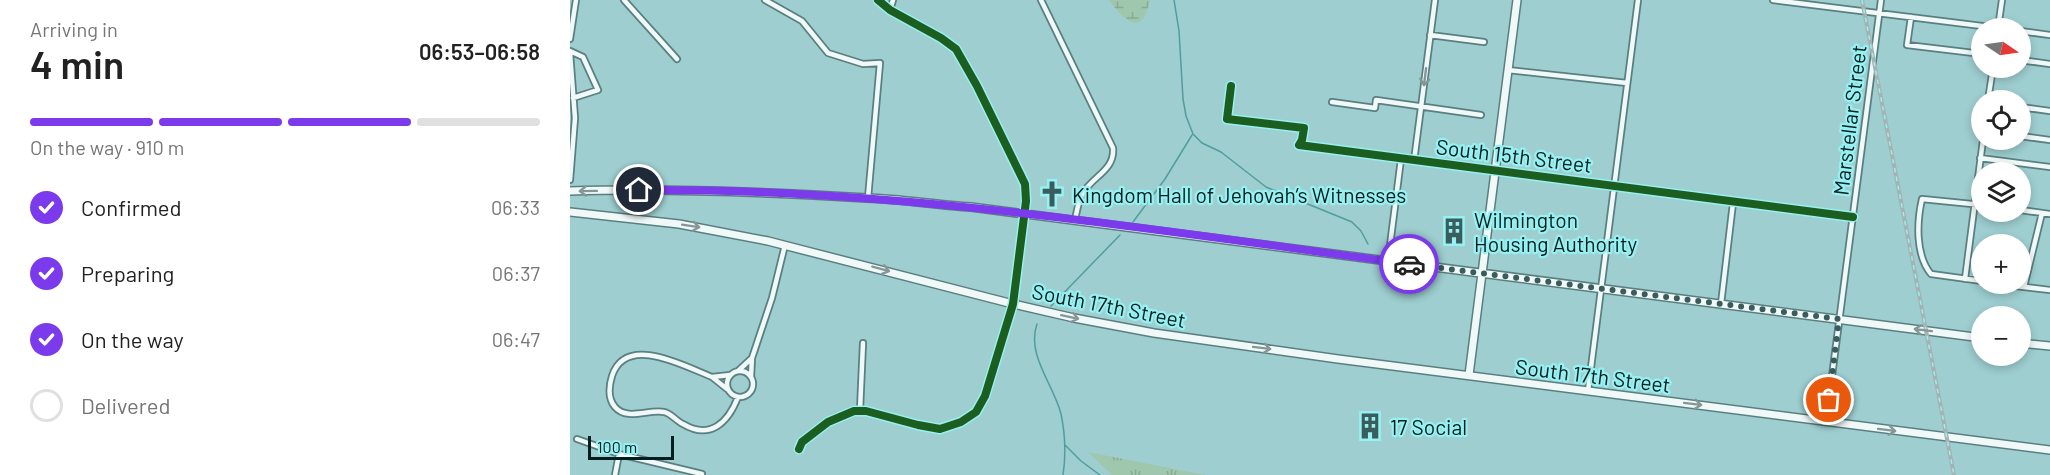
<!DOCTYPE html>
<html lang="en">
<head>
<meta charset="utf-8">
<style>
  body { margin:0; font-family:Barlow,sans-serif; background:#f2f2f2; color:#222; height:100vh; display:flex; flex-direction:column; font-size:22px; white-space:nowrap }
  * { box-sizing:border-box; margin:0 }
  p { font-size:20px; color:#767676 }
  .icon { flex:none; width:33px; height:33px; fill:none; stroke:currentColor; stroke-width:2; stroke-linecap:round; stroke-linejoin:round }
  .map { position:relative; flex:1; overflow:hidden }
  .side { display:flex; flex-direction:column; background:#fff; width:570px }
  .side>* { flex:none }
  .needle { width:39px; rotate:103deg }
  .controls { position:absolute; left:1401px; top:18px; display:grid; gap:12px }
  .controls a { display:grid; place-items:center; width:60px; height:60px; border-radius:50%; background:#fff; box-shadow:0 3px 9px #0003; font-size:30px }
  .scale { position:absolute; left:18px; bottom:15px; width:86px; box-sizing:border-box; padding-left:6px; border:3px solid #021e1e; border-top:0; font-size:16px; line-height:21px; white-space:nowrap; color:#021e1e; -webkit-text-stroke:4px #97f0f1; paint-order:stroke }
  .pin { position:absolute; display:grid; place-items:center; width:51px; height:51px; color:#fff; margin:-26px; border:3px solid #fff; border-radius:50%; box-shadow:0 2px 6px #0007 }
  .courier { position:absolute; display:grid; place-items:center; width:60px; height:60px; margin:-30px; border:4px solid #7c3aed; border-radius:50%; background:#fff; color:#222; box-shadow:0 2px 8px #0007 }
  .overview em { font-style:normal; font-weight:600 }
  .overview div { display:flex; flex-direction:column-reverse }
  .overview { display:flex; align-items:center; justify-content:space-between; height:102px; padding:0 30px }
  h1 { font-size:39px; font-weight:600; line-height:45px }
  .bar { display:grid; grid-template-columns:repeat(4,1fr); gap:9px 6px; align-content:center; height:72px; padding:0 30px }
  .bar i { height:8px; border-radius:4px; background:#e0e0e0 }
  .bar .on { background:#7c3aed }
  .bar p { grid-column:span 4 }
  ol { padding:0 30px; list-style:none }
  li { display:flex; align-items:center; gap:18px; height:66px }
  li p { margin-inline-start:auto }
  li .icon { padding:6px; border-radius:50%; background:#7c3aed; color:#fff; stroke-width:4 }
  li:last-child { color:#767676 }
  li i { width:33px; height:33px; border:3px solid #e0e0e0; border-radius:50% }
  main { display:flex; flex:1; min-height:0 }
  .map>svg:first-child { display:block }
  .grass { fill:url(#grass-tufts) }
  .wetland { fill:url(#wetland-marsh) }
  .lines { fill:none; stroke-linecap:round; stroke-linejoin:round }
  .stream { stroke:#519d9e; stroke-width:1.5 }
  .street-casing { stroke:#5a7f80; stroke-width:8 }
  .secondary-casing { stroke:#5a7f80; stroke-width:10 }
  .street { stroke:#f0f8f8; stroke-width:4.5 }
  .secondary { stroke:#f0f8f8; stroke-width:7 }
  .rail-casing { stroke:#a6b2b2; stroke-width:4 }
  .rail { stroke:#97f0f1; stroke-width:1.5; stroke-dasharray:4.5; stroke-linecap:butt }
  .cycleway-casing { stroke:#97f0f1; stroke-width:11 }
  .cycleway { stroke:#1b5e20; stroke-width:8 }
  .oneway { stroke:#859696 }
  .done { stroke:#395c5c; stroke-width:6; stroke-dasharray:0 10.8 }
  .route { stroke:#7c3aed; stroke-width:8 }
  .labels { text-anchor:middle; dominant-baseline:central; stroke-width:4.5; stroke-linejoin:round; paint-order:stroke }
  .street-label { font-size:21px; fill:#021e1e; stroke:#97f0f1 }
  .poi-label { font-size:21px; fill:#021e1e; stroke:#97f0f1; text-anchor:start }
</style>
</head>
<body>
<main>
<section class="side">
<div class="overview"><div><h1>4 min</h1><p>Arriving in</p></div><em>06:53–06:58</em></div>
<div class="bar"><i class="on"></i><i class="on"></i><i class="on"></i><i></i><p>On the way · 910 m</p></div>
<ol>
<li><svg class="icon" aria-label="check" viewBox="0 0 24 24"><path d="M5 12l5 5 9-10"/></svg>Confirmed<p>06:33</p></li>
<li><svg class="icon" aria-label="check" viewBox="0 0 24 24"><path d="M5 12l5 5 9-10"/></svg>Preparing<p>06:37</p></li>
<li><svg class="icon" aria-label="check" viewBox="0 0 24 24"><path d="M5 12l5 5 9-10"/></svg>On the way<p>06:47</p></li>
<li><i></i>Delivered</li>
</ol>
</section>
<div class="map">
<svg width="1480" height="475" viewBox="0 0 1480 475">
  <defs>
    <pattern id="grass-tufts" width="24" height="20" patternUnits="userSpaceOnUse" patternTransform="scale(1.5)"><rect width="24" height="20" fill="#9fc7ae"/><path d="M3 7l-1-3M5 7V3M7 7l1-3M15 17l-1-3M17 17v-4M19 17l1-3" fill="none" stroke="#87aa95"/></pattern>
    <pattern id="wetland-marsh" width="20" height="14" patternUnits="userSpaceOnUse" patternTransform="scale(1.5)"><rect width="20" height="14" fill="#9fc7ae"/><path d="M1 5h8M5 5V1M11 12h8M15 12V8" fill="none" stroke="#87aa95"/></pattern>
  </defs>
  <rect width="100%" height="100%" fill="#9eced0"/>
  <path class="grass" d="M518,452l117,23h-93z"/>
  <path class="wetland" d="M539,0h41c-8,38 -25,22 -41,0z"/>
  <g class="lines">
    <path class="stream" d="M604,0l5,31 4,68 3,17 7,18 9,9 19,9 45,35 86,35 9,9 7,13
      M563,222l32,-43 27,-44
      M481,306l69,-71
      M467,324c-11,31 17,61 24,90 4,19 5,41 2,61
      M495,445l16,16 19,14"/>
    <g class="street-casing">
      <path id="street" d="M54,0l53,59
        M195,0l37,21 26,32 35,11 17,-1 -12,135
        M471,0l72,148c2,22 -20,28 -30,45 -5,8 -6,18 -8,27
        M1203,0l225,28
        M320,10l3,-10
        M1341,17l-4,28 75,9
        M1428,28l4,-28
        M1450,31l30,4
        M860,35l54,7
        M0,39l6,-39
        M0,51l13,6 15,33 -25,8
        M0,53l5,65 -5,62
        M1450,60l30,4
        M938,70l119,13
        M661,86l-4,33 77,9 -2,12 -3,5 554,72
        M1418,100l5,-32
        M762,102l43,6 1,-8 105,15
        M1450,107l30,4
        M1450,136l30,4
        M1410,158l70,9
        M844,161l21,-161
        M1412,205l-60,-6c-5,22 -7,56 9,75l51,7
        M1450,210l30,4
        M818,261l13,-102
        M1395,279l18,-139
        M1429,284l51,6
        M1454,287l18,-74
        M1151,304l12,-101
        M182,358l20,-60 13,-53
        M157 384a13 13 0 1 1 26 0a13 13 0 1 1-26 0Z
        M168,371l14,-13 -1,19
        M142,377c-26,-10 -86,-44 -100,-1 -3,10 -4,23 3,31 12,14 33,2 49,5 7,1 12,9 19,12 27,16 45,-1 55,-27
        M157,389l-15,-12 18,-2
        M1018,391l50,-391
        M290,410l3,-67
        M1256,422l55,-422
        M7,439l42,15 83,20
        M229,449l3,-7 26,-20 26,-11h12l52,14 22,4 21,-7 15,-10 9,-16 28,-92 13,-103 -1,-17 -48,-98 -21,-37 -15,-11 -51,-28 -12,-10
        M45,475l4,-21"/>
    </g>
    <g class="secondary-casing">
      <path id="secondary" d="M0,191c99,-3 198,1 297,7 35,1 69,7 104,9l1011,131
        M0,212l109,12 89,17 245,63 61,14 80,15 184,26 712,91
        M1450,343l30,3
        M899,375l48,-375"/>
    </g>
    <use href="#street" class="street"/>
    <use href="#secondary" class="secondary"/>
    <g class="rail-casing">
      <path id="rail" d="M1292,0l92,475"/>
    </g>
    <use href="#rail" class="rail"/>
    <g class="cycleway-casing">
      <path id="cycleway" d="M661,86l-4,33 77,9 -2,12 -3,5 554,72
        M229,449l3,-7 26,-20 26,-11h12l52,14 22,4 21,-7 15,-10 9,-16 28,-92 13,-103 -1,-17 -48,-98 -21,-37 -15,-11 -51,-28 -12,-10"/>
    </g>
    <use href="#cycleway" class="cycleway"/>
  </g>
  <defs><path id="oneway-shaft" d="M-6 0H5M1.5-3L5.5 0L1.5 3" fill="none" stroke-width="1.6" stroke-linecap="round" stroke-linejoin="round" transform="scale(1.5)"/></defs>
  <g class="oneway">
    <use href="#oneway-shaft" transform="translate(855 77) rotate(97)"/>
    <use href="#oneway-shaft" transform="translate(18 191) rotate(179)"/>
    <use href="#oneway-shaft" transform="translate(121 226) rotate(9)"/>
    <use href="#oneway-shaft" transform="translate(311 269) rotate(15)"/>
    <use href="#oneway-shaft" transform="translate(500 317) rotate(12)"/>
    <use href="#oneway-shaft" transform="translate(1353 330) rotate(-173)"/>
    <use href="#oneway-shaft" transform="translate(692 348) rotate(7)"/>
    <use href="#oneway-shaft" transform="translate(1123 404) rotate(7)"/>
    <use href="#oneway-shaft" transform="translate(1317 430) rotate(7)"/>
  </g>
  <g class="lines">
    <path class="done" d="M839,264l430,55 -10,81"/>
    <path class="route" d="M69,190c259,-2 514,40 770,74"/>
  </g>
  <defs>
    <g id="church-bare" transform="scale(2.07)"><path d="M-1.2-6h2.4v3.5h3.3v2.4h-3.3V6h-2.4V-.1h-3.3v-2.4h3.3Z" fill="#395c5c" stroke="#97f0f1" stroke-width="2.5" paint-order="stroke"/></g>
    <g id="building-bare" transform="scale(2.07)"><path d="M-4-6H4V6H1V3H-1V6H-4ZM-2.5-4.3h1.7v1.8h-1.7ZM.8-4.3h1.7v1.8H.8ZM-2.5-1h1.7V.8h-1.7ZM.8-1h1.7V.8H.8Z" fill="#395c5c" stroke="#97f0f1" stroke-width="2.5" paint-order="stroke"/></g>
  </defs>
  <g fill-rule="evenodd">
    <use href="#church-bare" x="482" y="194"/>
    <use href="#building-bare" x="884" y="231"/>
    <use href="#building-bare" x="800" y="426"/>
  </g>
  <g class="labels">
    <g class="street-label">
      <text transform="translate(1279 120) rotate(-83)">Marstellar Street</text>
      <text transform="translate(944 155) rotate(7)">South 15th Street</text>
      <text transform="translate(539 305) rotate(11)">South 17th Street</text>
      <text transform="translate(1023 375) rotate(7)">South 17th Street</text>
    </g>
    <g class="poi-label">
      <text x="502" y="194">Kingdom Hall of Jehovah’s Witnesses</text>
      <text x="904" y="219">Wilmington<tspan x="904" dy="24">Housing Authority</tspan></text>
      <text x="820" y="426">17 Social</text>
    </g>
  </g>
</svg>
<div class="controls">
<a><svg class="needle" viewBox="-14 -14 28 28"><path d="M0-13l5 13h-10z" fill="#e53935"/><path d="M0 13l5-13h-10z" fill="#767676"/></svg></a>
<a><svg class="icon" aria-label="locate" viewBox="0 0 24 24"><circle cx="12" cy="12" r="6"/><path d="M12 2v4M12 18v4M2 12h4M18 12h4"/></svg></a>
<a><svg class="icon" aria-label="layers" viewBox="0 0 24 24"><path d="M12 4l9 5-9 5-9-5zM3 14l9 5 9-5"/></svg></a>
<a>+</a>
<a>−</a>
</div>
<div class="scale">100 m</div>
<div class="pin" style="left:1259px;top:400px;background:#ea580c"><svg class="icon" aria-label="bag" viewBox="0 0 24 24"><path d="M5 8h14l-1 12H6zM9 8a3 3 0 0 1 6 0"/></svg></div>
<div class="pin" style="left:69px;top:190px;background:#1f2937"><svg class="icon" aria-label="home" viewBox="0 0 24 24"><path d="M3 11l9-7 9 7M6 9v11h12V9"/></svg></div>
<div class="courier" style="left:839px;top:264px"><svg class="icon" aria-label="car" viewBox="0 0 24 24"><path d="M5 17H2v-5l4-1 3-4h7l3 4 3 1v5h-3M9 17h6M6 11h13"/><circle cx="7" cy="17" r="2"/><circle cx="17" cy="17" r="2"/></svg></div>
</div>
</main>
</body>
</html>
